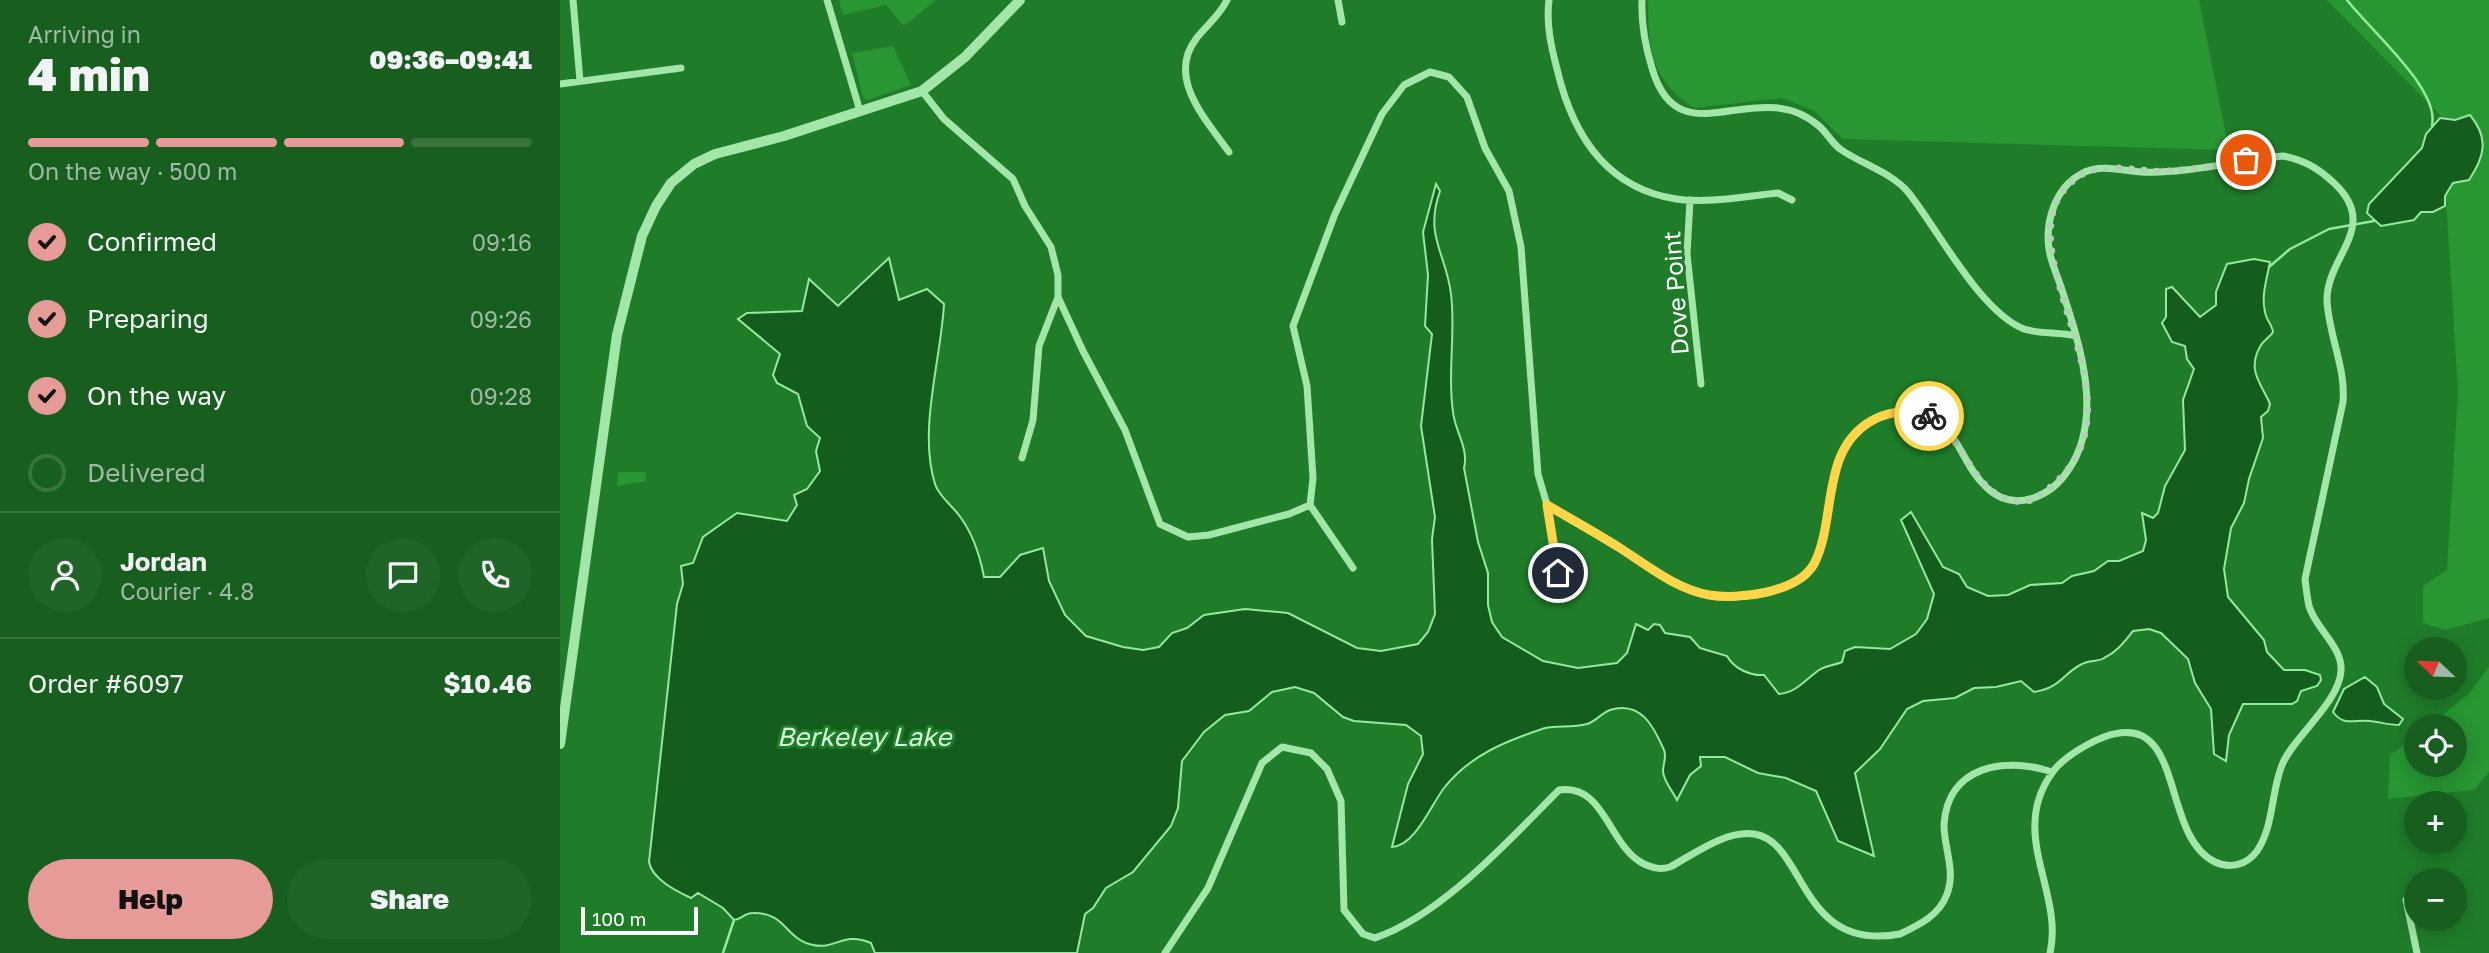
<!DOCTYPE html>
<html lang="en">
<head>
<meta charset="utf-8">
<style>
  body { margin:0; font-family:"Golos Text",sans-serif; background:#206428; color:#f1f3f6; height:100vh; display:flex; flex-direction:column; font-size:26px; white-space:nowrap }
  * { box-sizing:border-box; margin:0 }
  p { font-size:23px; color:#9ebaa4 }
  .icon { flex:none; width:38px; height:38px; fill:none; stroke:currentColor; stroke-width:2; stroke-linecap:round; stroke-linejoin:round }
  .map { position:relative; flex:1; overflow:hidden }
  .side { display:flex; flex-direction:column; background:#175e1f; width:560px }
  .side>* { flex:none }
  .needle { width:46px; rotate:293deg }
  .buttons { position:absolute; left:1844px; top:637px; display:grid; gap:14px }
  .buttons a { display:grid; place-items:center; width:63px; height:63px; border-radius:50%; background:#175e1f; box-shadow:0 4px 18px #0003; font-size:35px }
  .scale { position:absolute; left:21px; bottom:18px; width:117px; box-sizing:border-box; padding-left:7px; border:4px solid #fff; border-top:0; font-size:19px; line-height:24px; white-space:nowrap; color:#fff; -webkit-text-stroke:5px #1f7d29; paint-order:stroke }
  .pin { position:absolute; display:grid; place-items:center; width:60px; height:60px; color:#fff; margin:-30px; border:4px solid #fff; border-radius:50%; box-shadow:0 2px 7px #0007 }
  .courier { position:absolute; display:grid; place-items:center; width:70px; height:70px; margin:-35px; border:5px solid #ffd54a; border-radius:50%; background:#fff; color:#222; box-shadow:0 2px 9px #0007 }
  .head em { font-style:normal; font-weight:800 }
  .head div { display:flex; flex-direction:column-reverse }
  .head { display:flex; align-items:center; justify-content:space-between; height:119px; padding:0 28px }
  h1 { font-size:46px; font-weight:800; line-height:52px }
  .bar { display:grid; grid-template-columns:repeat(4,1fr); gap:10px 7px; align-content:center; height:84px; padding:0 28px }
  .bar i { height:9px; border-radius:5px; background:#36733d }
  .bar .active { background:#e69b98 }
  .bar p { grid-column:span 4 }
  .line { display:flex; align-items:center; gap:18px; padding:0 28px; border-top:2px solid #36733d }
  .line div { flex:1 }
  .round { display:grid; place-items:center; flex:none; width:74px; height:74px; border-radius:37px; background:#206428 }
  ol { padding:0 28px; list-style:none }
  li { display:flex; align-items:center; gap:21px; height:77px }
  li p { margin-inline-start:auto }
  li .icon { padding:7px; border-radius:50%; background:#e69b98; color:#111; stroke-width:4 }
  li:last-child { color:#9ebaa4 }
  li i { width:38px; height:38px; border:4px solid #36733d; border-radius:50% }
  .action { display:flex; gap:14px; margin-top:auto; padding:14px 28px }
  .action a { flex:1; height:80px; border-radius:42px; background:#e69b98; color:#111; font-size:28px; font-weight:800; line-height:80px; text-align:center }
  .action a+a { background:#206428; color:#f1f3f6 }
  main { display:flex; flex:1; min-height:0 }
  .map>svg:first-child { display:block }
  .green { fill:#289633 }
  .water { fill:#145d1d; stroke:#95e99c; stroke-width:2 }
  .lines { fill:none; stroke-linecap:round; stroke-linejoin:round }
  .stream { stroke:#95e99c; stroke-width:2.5 }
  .minor { stroke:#a2e7a8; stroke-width:7 }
  .tertiary { stroke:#a2e7a8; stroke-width:10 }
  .done { stroke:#b1d2b4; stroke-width:7; stroke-dasharray:0 12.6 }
  .route { stroke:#ffd54a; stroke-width:9 }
  .labels { text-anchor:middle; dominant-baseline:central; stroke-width:6; stroke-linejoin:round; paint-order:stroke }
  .street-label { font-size:24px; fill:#fff; stroke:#1f7d29 }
  .water-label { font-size:26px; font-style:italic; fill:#d6f7d9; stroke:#1f7d29 }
</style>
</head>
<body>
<main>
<section class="side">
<div class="head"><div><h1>4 min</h1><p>Arriving in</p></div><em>09:36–09:41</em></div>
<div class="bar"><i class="active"></i><i class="active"></i><i class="active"></i><i></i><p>On the way · 500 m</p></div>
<ol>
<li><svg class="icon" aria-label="check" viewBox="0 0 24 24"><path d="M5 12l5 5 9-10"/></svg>Confirmed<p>09:16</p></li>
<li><svg class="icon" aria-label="check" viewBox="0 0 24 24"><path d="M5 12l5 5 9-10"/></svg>Preparing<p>09:26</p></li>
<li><svg class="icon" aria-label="check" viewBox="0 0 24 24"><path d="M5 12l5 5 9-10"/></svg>On the way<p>09:28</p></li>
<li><i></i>Delivered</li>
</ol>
<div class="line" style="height:126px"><a class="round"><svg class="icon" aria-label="person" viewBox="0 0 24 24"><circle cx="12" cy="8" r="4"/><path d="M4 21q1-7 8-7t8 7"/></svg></a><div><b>Jordan</b><p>Courier · 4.8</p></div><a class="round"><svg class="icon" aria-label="chat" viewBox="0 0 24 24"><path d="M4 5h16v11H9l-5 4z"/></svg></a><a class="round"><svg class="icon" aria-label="phone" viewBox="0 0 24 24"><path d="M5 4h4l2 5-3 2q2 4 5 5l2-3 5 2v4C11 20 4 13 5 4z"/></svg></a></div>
<div class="line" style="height:91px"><div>Order #6097</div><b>$10.46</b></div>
<div class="action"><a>Help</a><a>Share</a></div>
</section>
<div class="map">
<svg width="1929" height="953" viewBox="0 0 1929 953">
  <rect width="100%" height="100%" fill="#1f7d29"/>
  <path class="green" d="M279,0h97l-32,26 -18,-21 -43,10z
    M1088,0h551l30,150 -386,-11 -29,-28 -32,-13 -88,10c-44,-30 -45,-57 -46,-108z
    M1767,0h162v618l-43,12 -23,-7v-37l24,-16 11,-178 -17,-276z
    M333,46l18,39 -43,15 -5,-2 -11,-45z
    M58,472h28v9l-29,5z
    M1929,667v105l-15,18 -86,9 2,-44 27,-21v31h38v-39h-28l42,-32z"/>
  <path class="water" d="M1910,115c19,23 15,41 -1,65l-16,3 -8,13v10l-12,6h-12l-7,8 -33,6 -14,-13 2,-9 53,-56 4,-14 14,-16 15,2z
    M876,184l4,7c-16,45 6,62 11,103 5,40 -4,79 2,118 2,20 16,36 11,56l14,74 10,31v32l4,17 10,15 41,24 35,7 39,-5 10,-10 9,-29 12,6 6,-6 6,1 5,8 25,4 10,11 27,8c7,13 24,20 37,19l15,19c17,-1 27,-15 40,-24 6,-4 16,-5 23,-8l3,-11 10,-4 35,2 26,-15 11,-15 7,-25 -33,-74 10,-8 32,55 16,7 8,13 21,9 20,-1 22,-10 32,-2 10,-7 22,-5 14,-10h11l24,-10 3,-11 -4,-27 11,5 5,-5 7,-27 20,-36 -2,-50 11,-31 -7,-10 -2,-13 -13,-4 -10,-19 4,-6v-28l6,-2 28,30 16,-12v-13l11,-28 27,-5 16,3c-3,17 -9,33 -5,50 1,8 7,12 8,20 -3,5 -9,8 -12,13 -15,25 0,38 9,59l-2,7 -7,6 2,21 -14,41 -5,24 -13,25 -7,41 4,28 36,43 3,12 17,18h21l15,5 1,5 -4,6 -16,5 -4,10 -5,3h-49l-14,31 -3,26 -12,-7 -3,-45 -16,-26 -7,-24 -27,-26 -12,-4 -16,2c-9,11 -15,20 -29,27 -6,4 -15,2 -22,6 -19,9 -21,24 -48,28l-13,-11 -25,6 -22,1 -19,10 -32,3 -16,8 -27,40 -25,24 19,83 -36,-15 -22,-50 -30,-13 -28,-5 -33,-16h-25l1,9 -11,9 -13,25c-4,-8 -14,-20 -14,-29 0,-7 4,-14 1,-21 -10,-23 -23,-50 -54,-40 -9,3 -13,11 -23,14 -16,4 -29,1 -42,4 -39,13 -75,27 -101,60 -13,17 -29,58 -52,59l16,-63 15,-30 -2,-18 -15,-11 -52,-4 -11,-4 -29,-24 -19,-6 -23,5 -23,19 -24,4 -21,17 -22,29 -4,47 -7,18 -38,46 -27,16 -13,20 -8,6 -8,39h-202l-4,-10c-28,-12 -35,7 -58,2 -27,-5 -27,-33 -60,-32 -9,0 -11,6 -19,7l-11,-12 -25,-15 -7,5c-15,-7 -39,-19 -42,-36l28,-258 6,-20 -2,-18 12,-3 10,-26 34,-24 50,8 10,-16 -3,-10 13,-6 13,-18 -4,-20 4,-13 -13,-12 -9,-32 -21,-11 -4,-8 7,-21 -42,-35 9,-6 55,-2 7,-32 29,27 51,-48 10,42 28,-11 17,15c-3,56 -26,126 -9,180 4,13 19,23 26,34 13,18 19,38 23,59h16l20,-22 23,-7 6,33 16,34 21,21 37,11 20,3 16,-3 13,-14 15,-5 17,-13 41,-6 43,4 69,35 24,3 37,-7 10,-12 7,-18 -3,-75 3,-22 -14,-91 11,-92 -7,-8 3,-51 -5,-43z
    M1805,677l12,10 7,17 19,15 -4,6c-10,0 -19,-3 -29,-4 -15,-2 -26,6 -37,-9l11,-23z"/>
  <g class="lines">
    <path class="stream" d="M1787,0c22,29 93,89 85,125
      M1709,267l21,-18 39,-20 45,-8
      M163,953l11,-33"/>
    <path class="minor" d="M13,0l7,81
      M267,0l33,111
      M667,0c-7,15 -21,26 -31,39 -30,39 11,82 33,113
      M778,0l4,22
      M989,0c-3,24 2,46 8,69 15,64 48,119 119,130 31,5 70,-3 102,-6l14,7
      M1082,0c-1,24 3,45 10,68 27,94 105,4 167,58 8,7 13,17 21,23 21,15 51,23 68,43 29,36 72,120 116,137 14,5 36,3 52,7
      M0,84l121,-16
      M362,91l22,28 69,60 12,27 26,41 7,28v22l25,54 42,79 35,94 28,13 21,-2 80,-21 21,-9 3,-27 -6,-92 -14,-60 42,-112 47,-100 22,-29 26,-13 19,5 18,20 18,51 24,43 12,56 17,227 9,31c25,14 50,29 74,44 28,18 55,39 88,46 29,6 92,-2 106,-34 22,-48 6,-113 60,-143 11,-5 24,-8 36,-6 48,6 47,49 75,75 28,27 65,10 83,-18 35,-52 11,-124 -7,-179 -4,-13 -11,-27 -13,-41 -4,-27 6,-61 32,-75 20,-11 39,-3 61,-2 46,2 94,-12 141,-16 21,4 35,12 51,27 47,44 -8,73 -7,118 2,35 19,67 16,101l-38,177c1,9 2,18 4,27 6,22 34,41 32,65 -2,32 -48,66 -59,94 -11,27 -8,61 -25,86 -10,14 -27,18 -42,11 -56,-27 -28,-155 -111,-125 -16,6 -42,21 -52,36 -44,61 12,119 -2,180
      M1130,200l-3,54 14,130
      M462,458l11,-38 6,-74 19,-49
      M750,505l43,63
      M987,505l15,91
      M1846,900l11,53
      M605,953l43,-65 54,-125 20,-16 29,6 16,16 14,32 3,109 19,24 12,4c67,-23 134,-98 184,-148 46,-7 49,56 85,74 9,4 16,6 26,3 24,-13 56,-37 84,-33 52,7 44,119 146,100 19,-9 40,-19 47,-40 9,-23 -3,-46 -3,-69 3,-59 61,-69 108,-53"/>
    <path class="tertiary" d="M0,744l57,-409 25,-99 14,-30 15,-23 23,-19 21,-10 69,-18 138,-45 43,-34 55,-57"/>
  </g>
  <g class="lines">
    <path class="done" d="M1369,416c34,19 41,71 78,83 21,7 31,-1 47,-15 101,-88 -67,-245 25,-308 24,-16 61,-3 88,-5 26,-1 53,-6 79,-11"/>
    <path class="route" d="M998,573l-11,-68c24,14 49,28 73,43 28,18 56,41 89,47 29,5 91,-2 106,-33 22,-46 5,-113 58,-142 18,-10 37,-10 56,-4"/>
  </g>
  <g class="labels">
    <g class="street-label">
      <text transform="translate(1115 293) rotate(-94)">Dove Point</text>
    </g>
    <g class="water-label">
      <text x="304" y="736">Berkeley Lake</text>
    </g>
  </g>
</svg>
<div class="buttons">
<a><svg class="needle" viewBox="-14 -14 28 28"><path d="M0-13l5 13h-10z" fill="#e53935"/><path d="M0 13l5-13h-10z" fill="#9ebaa4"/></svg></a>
<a><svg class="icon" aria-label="locate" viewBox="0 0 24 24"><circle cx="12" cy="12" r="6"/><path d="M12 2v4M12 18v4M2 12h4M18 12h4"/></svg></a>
<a>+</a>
<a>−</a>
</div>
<div class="scale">100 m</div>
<div class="pin" style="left:1686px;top:160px;background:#ea580c"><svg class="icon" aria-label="bag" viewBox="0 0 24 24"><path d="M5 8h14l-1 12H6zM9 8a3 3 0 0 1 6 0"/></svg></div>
<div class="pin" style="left:998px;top:573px;background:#1f2937"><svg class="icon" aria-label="home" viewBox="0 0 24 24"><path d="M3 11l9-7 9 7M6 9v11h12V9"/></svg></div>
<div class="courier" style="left:1369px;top:416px"><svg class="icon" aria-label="bike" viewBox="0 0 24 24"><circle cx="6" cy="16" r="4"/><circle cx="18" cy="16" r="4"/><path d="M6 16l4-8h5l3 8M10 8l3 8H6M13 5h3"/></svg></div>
</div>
</main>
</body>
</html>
